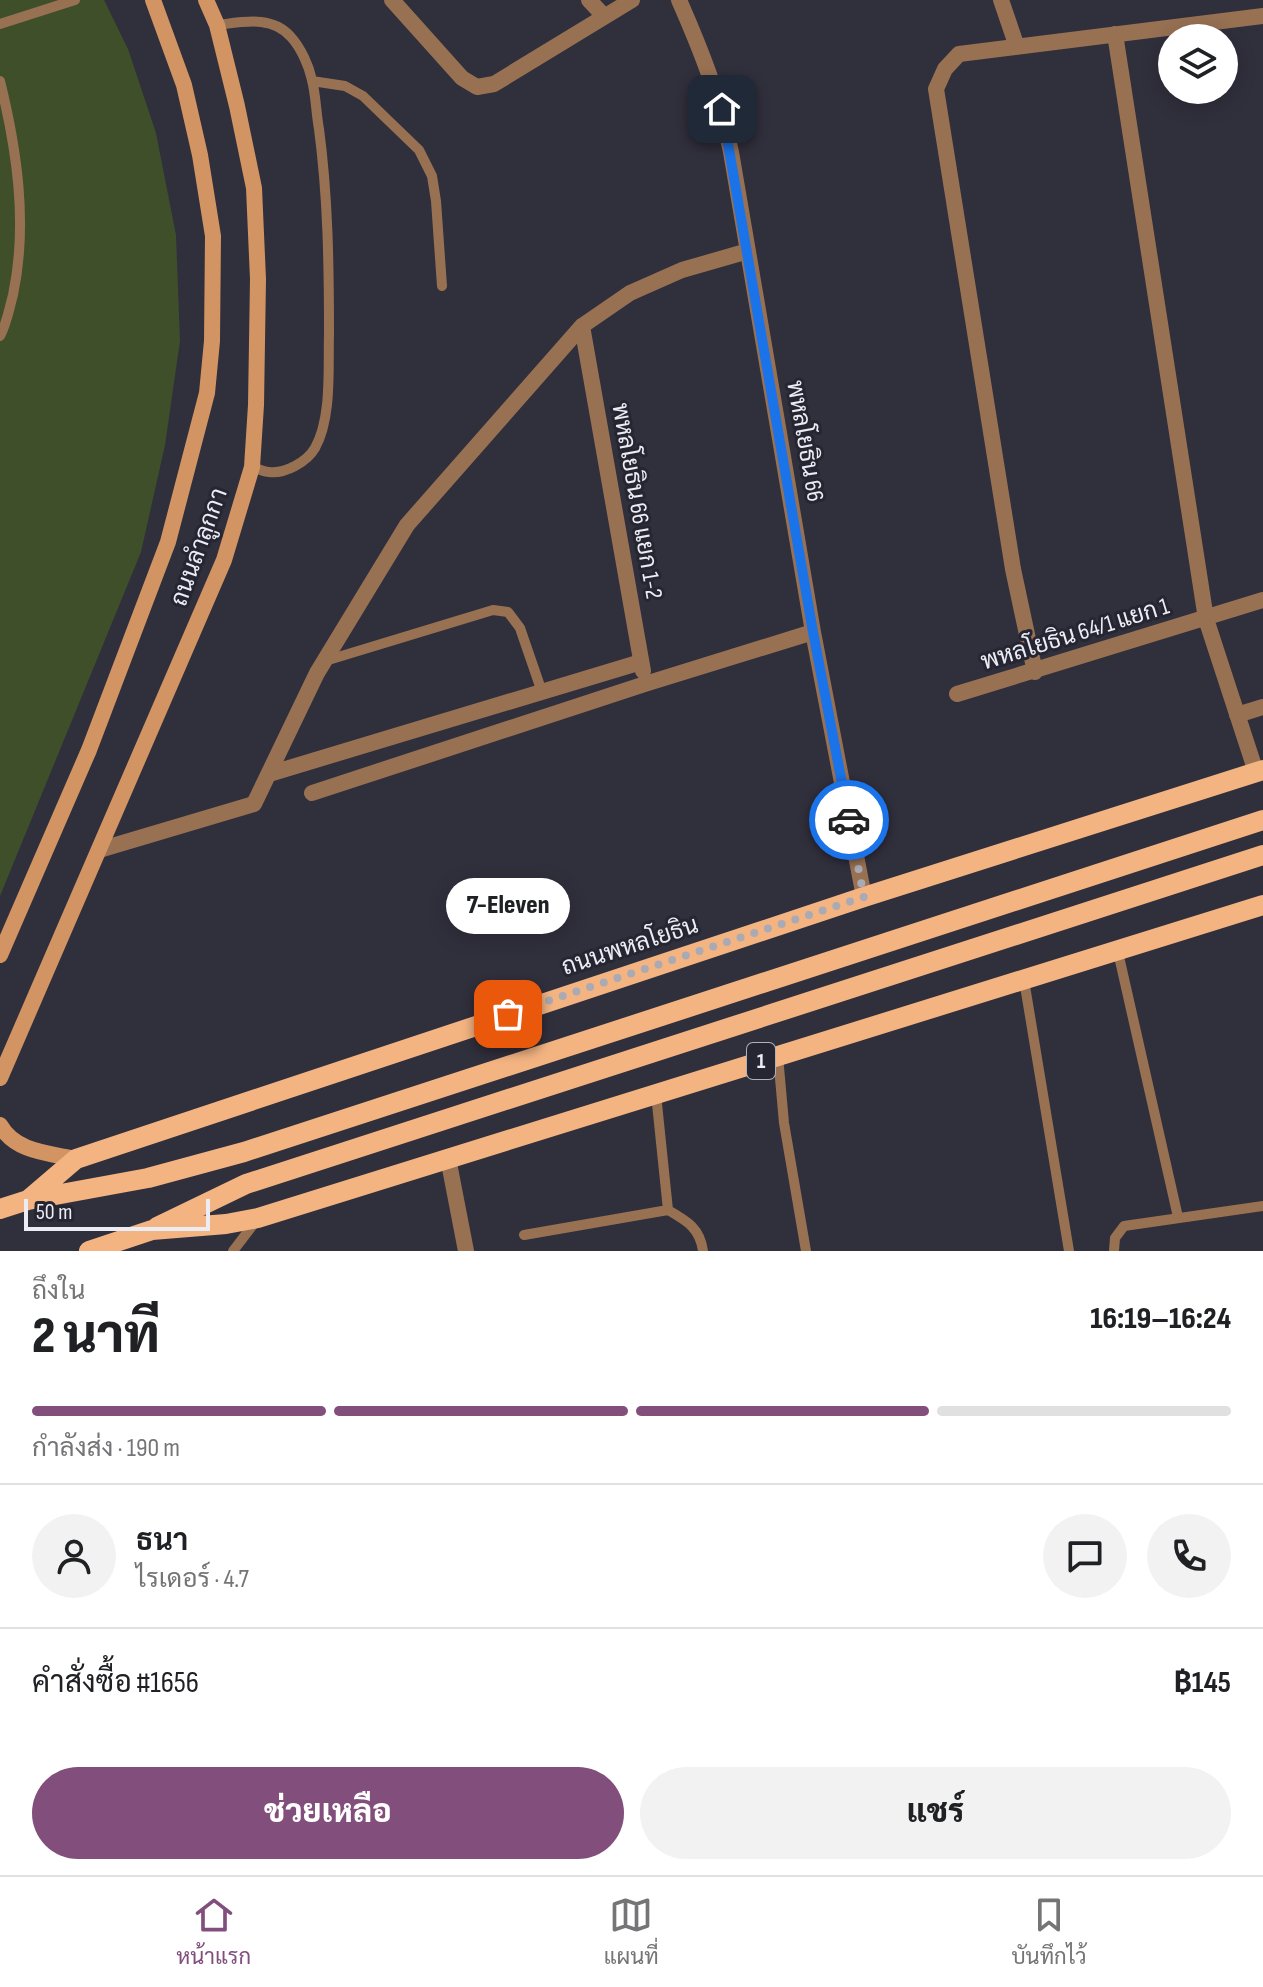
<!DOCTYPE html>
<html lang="th">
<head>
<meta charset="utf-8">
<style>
  body { margin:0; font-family:"Sofia Sans Condensed",Sarabun,sans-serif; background:#f2f2f2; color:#202124; height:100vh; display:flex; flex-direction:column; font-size:30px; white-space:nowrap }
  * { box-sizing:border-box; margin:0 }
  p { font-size:26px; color:#757577 }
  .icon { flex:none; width:44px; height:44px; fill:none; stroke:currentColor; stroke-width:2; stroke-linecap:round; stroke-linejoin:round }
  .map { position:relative; height:1251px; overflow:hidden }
  .details { display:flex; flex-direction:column; background:#fff; flex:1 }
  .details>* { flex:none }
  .controls { position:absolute; left:1158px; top:24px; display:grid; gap:16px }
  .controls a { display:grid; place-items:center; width:80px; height:80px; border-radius:50%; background:#fff; box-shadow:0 4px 20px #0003; font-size:40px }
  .scale { position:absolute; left:24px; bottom:20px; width:186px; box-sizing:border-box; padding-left:8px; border:4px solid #ececf4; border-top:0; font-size:22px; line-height:28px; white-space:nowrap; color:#ececf4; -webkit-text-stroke:6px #262632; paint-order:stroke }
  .pin { position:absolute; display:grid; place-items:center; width:68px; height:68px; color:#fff; margin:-34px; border-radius:16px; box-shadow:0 4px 12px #0006 }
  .courier { position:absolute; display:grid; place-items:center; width:80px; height:80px; margin:-40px; border:6px solid #1a73e8; border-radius:50%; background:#fff; color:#222; box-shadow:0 2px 10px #0007 }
  .bubble { position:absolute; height:56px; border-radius:28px; background:#fff; box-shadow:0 4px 20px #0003; font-size:26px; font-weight:800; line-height:56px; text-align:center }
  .overview em { font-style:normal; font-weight:800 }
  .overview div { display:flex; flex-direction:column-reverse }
  .overview { display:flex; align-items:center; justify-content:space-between; height:136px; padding:0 32px }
  h1 { font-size:52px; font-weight:800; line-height:60px }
  .bar { display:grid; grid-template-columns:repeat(4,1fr); gap:12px 8px; align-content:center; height:96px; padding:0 32px }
  .bar i { height:10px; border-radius:6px; background:#e0e0e0 }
  .bar .on { background:#824f7d }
  .bar p { grid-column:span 4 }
  .line { display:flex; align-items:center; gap:20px; padding:0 32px; border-top:2px solid #e0e0e0 }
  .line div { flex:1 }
  .round { display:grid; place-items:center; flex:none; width:84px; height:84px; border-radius:42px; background:#f2f2f2 }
  .button { display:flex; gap:16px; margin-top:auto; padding:16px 32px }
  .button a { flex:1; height:92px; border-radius:48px; background:#824f7d; color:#fff; font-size:32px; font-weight:800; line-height:92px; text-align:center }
  .button a+a { background:#f2f2f2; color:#202124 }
  .menu { display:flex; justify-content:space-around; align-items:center; height:112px; border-top:2px solid #e0e0e0; background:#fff; font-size:22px; color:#757577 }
  .menu a { display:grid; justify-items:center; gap:4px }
  .menu .on { color:#824f7d }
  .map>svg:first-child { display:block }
  .green { fill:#3e4f29 }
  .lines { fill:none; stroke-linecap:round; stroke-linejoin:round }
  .lane { stroke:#987153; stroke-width:10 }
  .street { stroke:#987153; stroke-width:16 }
  .secondary { stroke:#d29463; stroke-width:16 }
  .primary { stroke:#f4b482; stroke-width:20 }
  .done { stroke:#aaaab4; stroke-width:8; stroke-dasharray:0 14.4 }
  .route { stroke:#1a73e8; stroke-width:10 }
  .labels { text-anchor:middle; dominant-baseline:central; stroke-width:6; stroke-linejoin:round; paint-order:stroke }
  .shield { fill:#262632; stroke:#b1b1ba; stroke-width:2 }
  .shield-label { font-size:22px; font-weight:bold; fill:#ececf4 }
  .street-label { font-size:24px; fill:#ececf4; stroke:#262632 }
</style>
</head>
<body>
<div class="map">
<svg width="1263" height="1251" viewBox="0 0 1263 1251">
  <rect width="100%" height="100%" fill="#302f3c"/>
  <path class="green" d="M0,0h104l24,49 28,84 20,102 4,106 -15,104 -24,107 -141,344z"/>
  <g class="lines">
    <path class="lane" d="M0,24l75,-24
      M217,25c26,-3 55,-10 74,12 10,11 18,29 21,43 4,16 4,33 7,49 9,68 10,136 10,205 -1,34 3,84 -14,114 -8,14 -30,26 -46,24 -6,0 -12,-4 -17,-5
      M0,81c17,69 28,143 13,214 -4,14 -6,28 -13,41
      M312,81l33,5 18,10 56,54 13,26 4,25 6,85
      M325,661l168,-51 15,2 12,16 22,64
      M1118,952l60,265
      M1024,980l45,271
      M778,1056l6,67 22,128
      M656,1094l12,116c19,11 32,18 35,41
      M524,1235l144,-25
      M233,1251l23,-30
      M1114,1251l1,-13 9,-12 139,-20"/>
    <path class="street" d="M392,0l70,78 15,9 17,-3 138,-84
      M589,0l14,15
      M679,0c22,50 41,98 52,152l82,480 51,265
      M1001,0l16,47
      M1115,34l91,585 50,153
      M582,326l61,345
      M1035,672l-22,-103 -77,-480 9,-20 14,-15 304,-38
      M957,694l306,-94
      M1237,715l26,-8
      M269,774l372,-112
      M312,793l333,-109 168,-52
      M99,850l155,-46 63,-131 90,-148 175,-199 48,-33 52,-23 66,-19
      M448,1158l18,93"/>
    <path class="secondary" d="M0,955l89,-205 79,-208 39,-149 5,-52 1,-105 -13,-81 -16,-70 -31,-85
      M0,1078l224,-518 28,-93 4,-62 2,-126 -4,-91 -17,-82 -20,-81 -11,-25
      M0,1125c15,27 48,28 76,34"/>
    <path class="primary" d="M28,1200l48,-41 788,-262 399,-127
      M0,1209l28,-9 120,-22 96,-26 1019,-332
      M157,1227l89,-43 1017,-329
      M89,1251l63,-21 74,-6 32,-6 1005,-313"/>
  </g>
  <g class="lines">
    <path class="done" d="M508,1014l356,-117 -15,-77"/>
    <path class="route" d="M722,109l91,523 36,188"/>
  </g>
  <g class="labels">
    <rect class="shield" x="747" y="1043" width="28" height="36" rx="6"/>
    <g class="shield-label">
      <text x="761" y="1061">1</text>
    </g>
    <g class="street-label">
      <text transform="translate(805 441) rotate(80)">พหลโยธิน 66</text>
      <text transform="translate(637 501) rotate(80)">พหลโยธิน 66 แยก 1-2</text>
      <text transform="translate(199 547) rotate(-70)">ถนนลำลูกกา</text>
      <text transform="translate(1075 634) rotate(-17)">พหลโยธิน 64/1 แยก 1</text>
      <text transform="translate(630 946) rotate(-18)">ถนนพหลโยธิน</text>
    </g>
  </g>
</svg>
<div class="controls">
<a><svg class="icon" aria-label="layers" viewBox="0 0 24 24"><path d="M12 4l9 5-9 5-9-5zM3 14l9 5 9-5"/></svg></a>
</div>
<div class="scale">50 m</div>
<div class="pin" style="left:508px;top:1014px;background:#ea580c"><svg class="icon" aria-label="bag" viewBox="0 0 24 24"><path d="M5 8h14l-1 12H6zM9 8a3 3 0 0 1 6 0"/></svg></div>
<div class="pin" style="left:722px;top:109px;background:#1f2937"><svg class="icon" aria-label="home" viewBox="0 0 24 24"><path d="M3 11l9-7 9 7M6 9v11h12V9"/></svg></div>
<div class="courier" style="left:849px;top:820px"><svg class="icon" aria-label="car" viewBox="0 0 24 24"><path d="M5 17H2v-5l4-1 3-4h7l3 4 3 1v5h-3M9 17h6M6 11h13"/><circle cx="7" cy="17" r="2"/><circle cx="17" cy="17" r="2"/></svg></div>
<div class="bubble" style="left:446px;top:878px;width:124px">7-Eleven</div>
</div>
<section class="details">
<div class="overview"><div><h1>2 นาที</h1><p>ถึงใน</p></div><em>16:19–16:24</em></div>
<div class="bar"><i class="on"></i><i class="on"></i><i class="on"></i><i></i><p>กำลังส่ง · 190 m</p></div>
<div class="line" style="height:144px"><a class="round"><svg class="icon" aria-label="person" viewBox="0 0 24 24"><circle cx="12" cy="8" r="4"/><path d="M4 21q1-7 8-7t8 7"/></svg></a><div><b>ธนา</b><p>ไรเดอร์ · 4.7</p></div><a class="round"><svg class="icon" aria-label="chat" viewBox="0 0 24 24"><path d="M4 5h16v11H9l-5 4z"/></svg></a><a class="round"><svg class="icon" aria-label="phone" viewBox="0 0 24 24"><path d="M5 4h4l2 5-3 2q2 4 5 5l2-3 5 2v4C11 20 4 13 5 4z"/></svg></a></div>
<div class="line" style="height:104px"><div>คำสั่งซื้อ #1656</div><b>฿145</b></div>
<div class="button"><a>ช่วยเหลือ</a><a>แชร์</a></div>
</section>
<nav class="menu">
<a class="on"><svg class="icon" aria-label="home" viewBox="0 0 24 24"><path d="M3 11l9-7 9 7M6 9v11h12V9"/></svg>หน้าแรก</a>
<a><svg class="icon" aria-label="map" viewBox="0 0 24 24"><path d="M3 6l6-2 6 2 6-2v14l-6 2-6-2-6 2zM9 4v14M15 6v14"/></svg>แผนที่</a>
<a><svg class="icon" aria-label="saved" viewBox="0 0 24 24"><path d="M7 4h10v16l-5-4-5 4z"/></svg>บันทึกไว้</a>
</nav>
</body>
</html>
